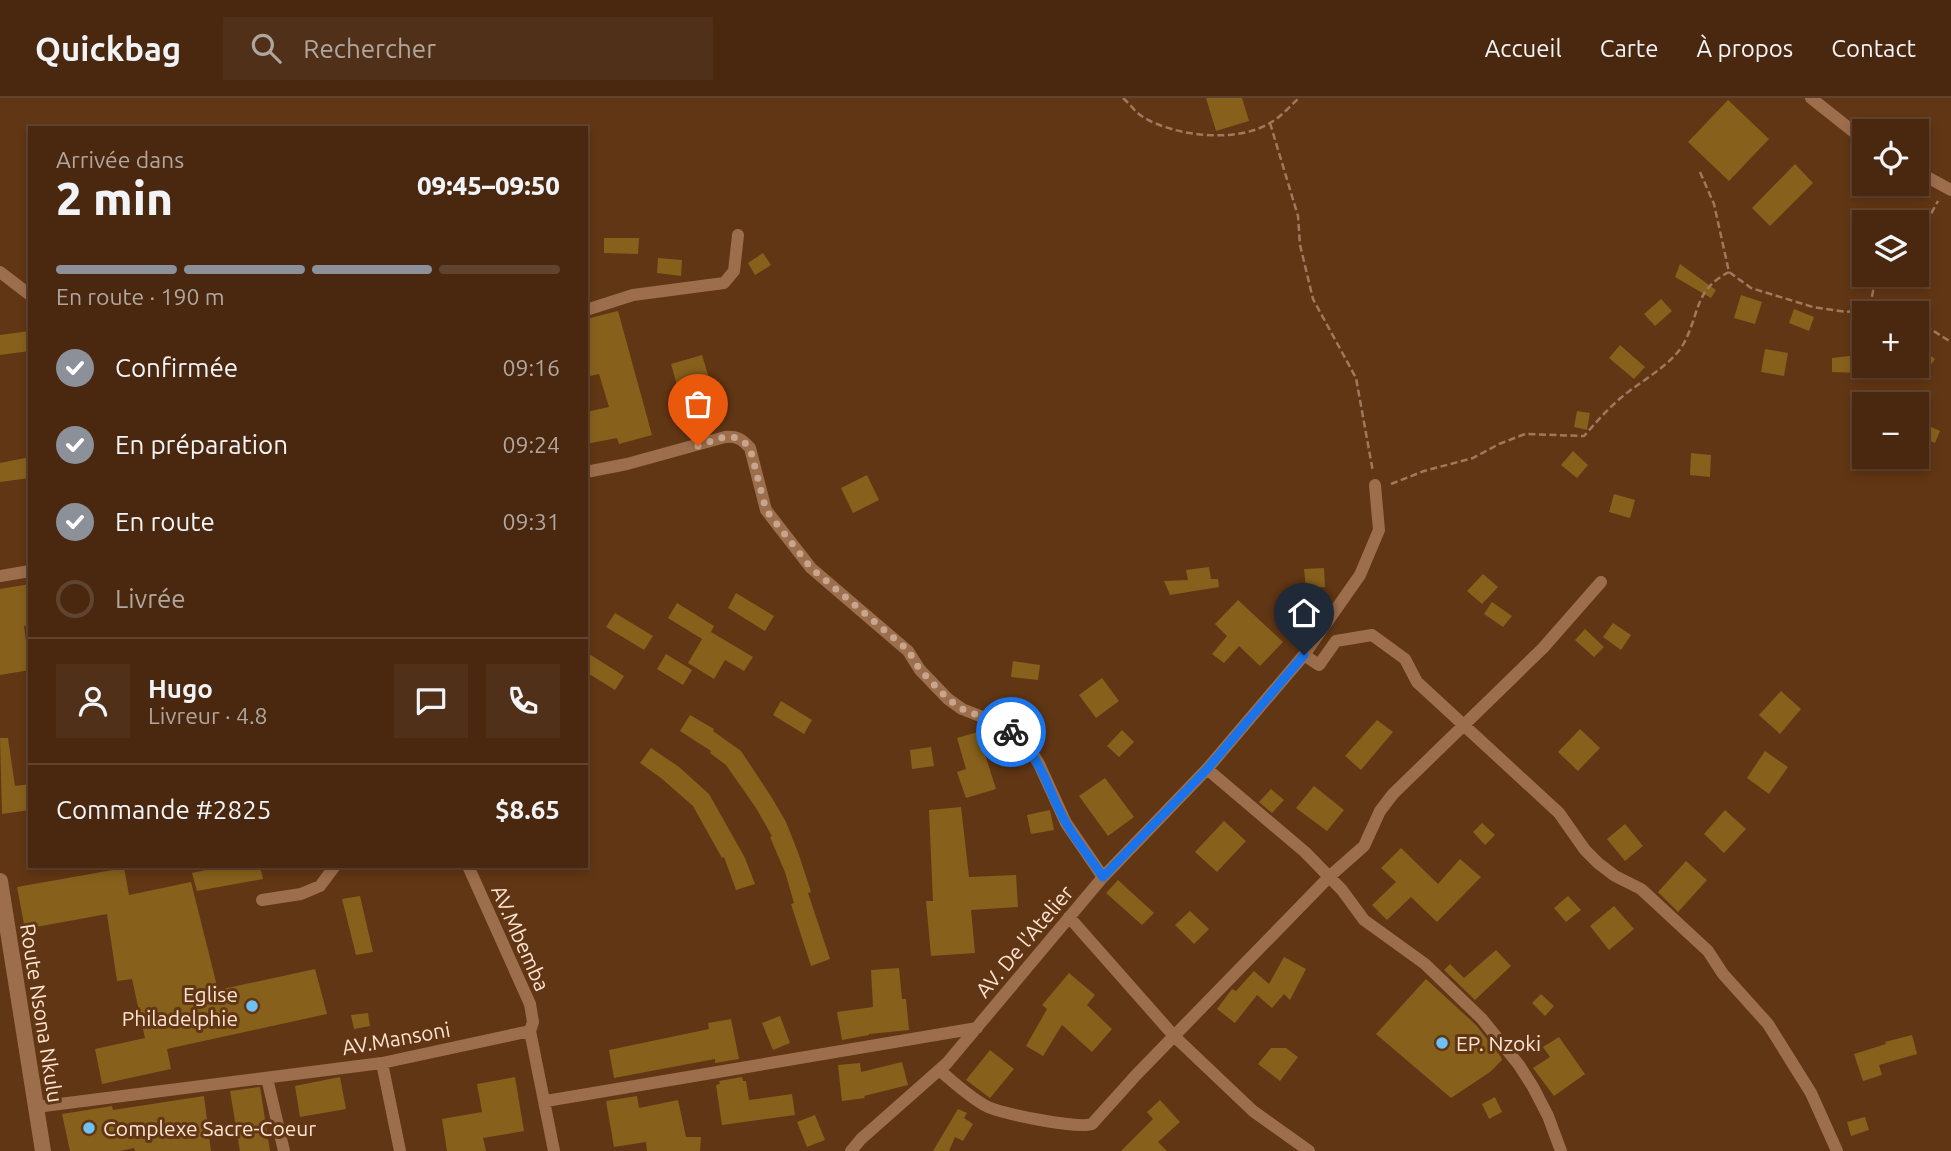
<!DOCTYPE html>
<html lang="fr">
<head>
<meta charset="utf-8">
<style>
  body { margin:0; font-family:Ubuntu,sans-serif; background:#503018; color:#f1f3f6; height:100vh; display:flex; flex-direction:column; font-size:26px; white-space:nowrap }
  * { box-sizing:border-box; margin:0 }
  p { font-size:23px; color:#b1a69e }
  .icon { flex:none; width:38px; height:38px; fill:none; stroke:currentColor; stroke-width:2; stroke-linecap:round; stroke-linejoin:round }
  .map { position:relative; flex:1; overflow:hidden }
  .panel { position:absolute; left:28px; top:28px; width:560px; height:742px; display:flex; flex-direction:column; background:#49280f; border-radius:0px; box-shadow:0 4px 10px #0003,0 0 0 2px #61442f }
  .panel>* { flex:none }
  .tools { position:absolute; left:1852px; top:21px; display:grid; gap:14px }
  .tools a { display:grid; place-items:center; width:77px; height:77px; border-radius:0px; background:#49280f; box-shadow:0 4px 10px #0003,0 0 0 2px #61442f; font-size:35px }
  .pin { position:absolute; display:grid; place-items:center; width:60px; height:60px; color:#fff; margin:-72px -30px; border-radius:50% 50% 50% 0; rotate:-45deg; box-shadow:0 0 7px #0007 }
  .pin .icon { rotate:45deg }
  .courier { position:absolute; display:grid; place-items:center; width:70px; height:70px; margin:-35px; border:5px solid #1a73e8; border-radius:50%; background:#fff; color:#222; box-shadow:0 2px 9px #0007 }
  .summary em { font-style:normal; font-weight:800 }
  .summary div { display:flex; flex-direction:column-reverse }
  .summary { display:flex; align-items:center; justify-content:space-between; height:119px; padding:0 28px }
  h1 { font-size:46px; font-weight:800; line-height:52px }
  .bar { display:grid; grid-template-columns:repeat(4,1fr); gap:10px 7px; align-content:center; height:84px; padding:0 28px }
  .bar i { height:9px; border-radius:5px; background:#61442f }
  .bar .on { background:#8c9099 }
  .bar p { grid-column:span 4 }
  .line { display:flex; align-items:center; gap:18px; padding:0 28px; border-top:2px solid #61442f }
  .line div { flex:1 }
  .round { display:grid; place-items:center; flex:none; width:74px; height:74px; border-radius:0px; background:#503018 }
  ol { padding:0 28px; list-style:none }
  li { display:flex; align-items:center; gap:21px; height:77px }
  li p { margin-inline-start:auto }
  li .icon { padding:7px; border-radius:50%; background:#8c9099; color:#fff; stroke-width:4 }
  li:last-child { color:#b1a69e }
  li i { width:38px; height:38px; border:4px solid #61442f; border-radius:50% }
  header { display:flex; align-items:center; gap:42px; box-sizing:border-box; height:98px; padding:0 35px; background:#49280f; border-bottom:2px solid #61442f }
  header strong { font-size:33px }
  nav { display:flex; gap:38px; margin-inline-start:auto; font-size:24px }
  .search { width:490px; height:63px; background:#503018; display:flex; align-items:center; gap:18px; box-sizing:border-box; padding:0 24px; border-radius:0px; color:#b1a69e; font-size:26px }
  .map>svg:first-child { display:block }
  .building { fill:#87601c }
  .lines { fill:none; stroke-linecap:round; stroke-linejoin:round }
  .path { stroke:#9e795d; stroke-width:2.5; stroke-dasharray:7 3.5; stroke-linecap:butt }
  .minor { stroke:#9d6e4c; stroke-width:12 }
  .tertiary { stroke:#9d6e4c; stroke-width:16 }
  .done { stroke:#c7a68f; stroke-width:7; stroke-dasharray:0 12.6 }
  .route { stroke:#1a73e8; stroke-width:9 }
  .poi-dot { fill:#6ec2f3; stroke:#613614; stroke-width:2.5 }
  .labels { text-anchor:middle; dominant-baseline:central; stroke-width:6; stroke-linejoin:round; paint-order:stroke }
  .street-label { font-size:21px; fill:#fee3d1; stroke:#613614 }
  .poi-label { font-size:21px; fill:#fee3d1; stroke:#613614; text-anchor:start }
</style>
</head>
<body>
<header>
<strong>Quickbag</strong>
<div class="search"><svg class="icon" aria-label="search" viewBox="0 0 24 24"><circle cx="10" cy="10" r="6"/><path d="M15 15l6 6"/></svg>Rechercher</div>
<nav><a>Accueil</a><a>Carte</a><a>À propos</a><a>Contact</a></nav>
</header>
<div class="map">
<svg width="1951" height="1053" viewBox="0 0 1951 1053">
  <rect width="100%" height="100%" fill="#613614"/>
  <path class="building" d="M1206,0h36l7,23 -33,10z
    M1728,2l41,39 -40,42 -41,-39z
    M1795,66l18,19 -43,43 -18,-18z
    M604,140h35l-1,16 -34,-1z
    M763,155l8,12 -16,10 -7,-12z
    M658,160l24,2 -1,16 -24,-3z
    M1680,166l36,26 -5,8 -36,-21z
    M1741,197l21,7 -7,22 -21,-6z
    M1661,201l11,12 -17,15 -11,-12z
    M1794,211l20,8 -5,14 -20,-8z
    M618,213l34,124 -33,9 -2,-6 -31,6v-32l23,-5 -10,-33 -13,3v-35l4,-1 -4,-22z
    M30,233v20l-30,4v-20z
    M1620,247l25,22 -11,12 -25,-21z
    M1916,247l19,14 -8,11 -11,-7z
    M1765,251l23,4 -4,23 -23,-4z
    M702,257l17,56 -32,9 -16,-56z
    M1849,258l13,2 -2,15 -28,-1v-14z
    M1577,313l13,2 -3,17 -13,-3z
    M1916,322l24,11 -5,12 -19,-8z
    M1573,353l15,14 -11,13 -16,-13z
    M1691,355l20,2 -1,22 -20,-2z
    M30,359v21l-30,4v-19z
    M867,377l12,25 -26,13 -12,-25z
    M1614,396l21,6 -5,18 -21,-6z
    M1209,469l2,12h7l1,8 -49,8 -6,-14 24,-1 -2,-10z
    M1324,470l1,19 -19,1 -2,-19z
    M1483,476l15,13 -16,17 -15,-13z
    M30,486v41l-6,1 6,44 -30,5v-86z
    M736,495l38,23 -9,15 -37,-23z
    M1238,502l45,42 -23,24 -21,-20 -15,17 -12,-9 15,-18 -12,-12z
    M1492,504l20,14 -9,11 -19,-13z
    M677,505l37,23 -3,6 42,25 -9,14 -19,-11 -11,19 -26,-16 14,-24 -34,-21z
    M615,515l38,23 -9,14 -38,-23z
    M1613,525l18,12 -10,15 -18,-13z
    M1585,531l19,18 -10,10 -19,-17z
    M586,554l38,24 -9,14 -29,-18z
    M666,556l26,16 -9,15 -26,-16z
    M1013,563l27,4 -2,15 -27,-3z
    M1102,580l17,23 -23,17 -17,-23z
    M1781,593l20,18 -21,25 -21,-19z
    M781,603l31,19 -8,14 -31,-19z
    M690,617l24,14 -1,2 28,20 31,47 14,24 13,33 12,37 -3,1 22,66 -19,7 -20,-62 3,-1 -9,-31 -15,-35 2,-1 -16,-28 -30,-43 -16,-12 1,-2 -31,-20z
    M1377,622l16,12 -32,38 -16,-14z
    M1580,631l20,19 -22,23 -20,-19z
    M1122,632l12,12 -15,15 -12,-11z
    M978,634l18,57 -30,9 -9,-26 9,-3 -9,-31z
    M0,640h8l7,48 15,-2v26l-28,4z
    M931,649l3,19 -22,3 -2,-19z
    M651,650l28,19 30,27 36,64 10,26 -19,6 -12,-33 -2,1 -29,-52 -32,-28 -21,-15z
    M1765,653l23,16 -19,27 -22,-16z
    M1105,680l29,39 -26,19 -29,-40z
    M1314,688l30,24 -17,21 -31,-23z
    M1271,691l13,11 -12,13 -13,-11z
    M961,709l8,70 47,-2 2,32 -47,3 4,43 -44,3 -5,-55h7l-4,-91z
    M1050,712l4,20 -23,4 -4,-19z
    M1725,712l21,19 -22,24 -20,-19z
    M1224,723l22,20 -29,31 -22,-20z
    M1482,725l13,12 -10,10 -12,-13z
    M1625,726l18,22 -18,15 -18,-22z
    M1401,750l37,36 22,-25 21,18 -44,45 -26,-25 -24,23 -15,-15 24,-23 -15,-14z
    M1686,763l21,19 -29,32 -20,-20z
    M224,768h36l3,13 -66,12 -5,-18z
    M124,770l5,27 62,-13 27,108 97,-21 12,45 -160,35 4,20 -69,15 -7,-35 50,-11 -13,-59 -15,2 -10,-67 -82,15 -8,-42z
    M1118,782l36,33 -12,12 -36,-32z
    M360,798l13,56 -17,3 -14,-56z
    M1568,798l13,14 -15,12 -12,-14z
    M1614,808l20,23 -25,21 -19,-24z
    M1190,813l19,18 -15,15 -19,-19z
    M1496,852l15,16 -36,34 -31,-30 6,-6 14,14z
    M1284,859l22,12 -16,31 -6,-6 -12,14 -15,-13 -22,28 -18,-14 15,-20 4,2 18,-20 15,13z
    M899,870l3,31h4l3,31 -40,4v1l-27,5 -5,-28 36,-5 -2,-37z
    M1069,875l26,22 -8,10 25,24 -20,23 -30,-27 -19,31 -17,-10 21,-37 -5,-4z
    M1426,881l50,46 25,32 1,3 -12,12 -39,26 -75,-64z
    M1541,896l13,12 -9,10 -13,-13z
    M368,915l2,13 -16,3 -3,-14z
    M780,918l10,27 -17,7 -11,-27z
    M731,921l8,40 -24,4v-4l-101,19 -5,-28 100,-21 -1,-6z
    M1912,937l5,19 -38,11 3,10 -19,6 -9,-27 32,-10 -1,-2z
    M1559,939l26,37 -31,22 -21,-28 17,-11 -7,-10z
    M1271,950h15l12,9 -18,24 -22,-17z
    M990,952l24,19 -24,29 -24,-18z
    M902,964l6,23 -44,11 1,2 -23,3 -4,-36 22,-2 1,9z
    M340,979l6,32 -46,8 -5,-31z
    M515,979l9,54 -41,7 3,13h-39l-5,-32 40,-7 -5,-28z
    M742,979l1,4h3l3,19 43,-6 3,21 -73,10 -6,-40 4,-1 -1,-3z
    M260,989l10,64h-30l-10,-60z
    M204,998l7,55h-76l-1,-3 -14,3h-50l-8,-37 50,-8 1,4z
    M637,998l2,12 39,-8 8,37h15l-1,14h-53l-1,-9 -32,5 -8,-46z
    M1495,999l7,15 -13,7 -7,-15z
    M1160,1002l20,22 -22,20 9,9h-46l32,-32 -6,-7z
    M958,1011l9,4 -3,5 9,6 -10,17 -8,-4 -6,14h-16z
    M815,1017l10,25 -18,7 -10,-25z
    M1865,1019l4,13 -18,6 -4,-14z"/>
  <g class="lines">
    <path class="path" d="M1123,0c7,6 13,15 20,19 33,20 94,26 127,6 11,-6 20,-17 29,-25
      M1270,25l28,93 2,29 13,54 43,79 17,94
      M1700,74l14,32 15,68 22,16 62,19 34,5 23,-5h19l15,6
      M1916,143l22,-40
      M1870,209l4,-21 10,-11
      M1916,222l35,22
      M1391,386l33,-13 49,-13 26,-14 26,-10 59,2c10,-11 19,-22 30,-32 20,-20 56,-36 70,-61 16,-30 10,-53 45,-71"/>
    <path class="minor" d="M1811,0l53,42
      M1916,73l35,19
      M0,174l30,23
      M586,212l47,-15 91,-12 10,-12 4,-36
      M586,374l41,-8 98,-27c12,-1 17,2 25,11l16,62 45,58 97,83 12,19 28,29 14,10 41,16 26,22 10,17 27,59 37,54
      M0,478l30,-5
      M1304,557l15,10 17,-24 36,-6 33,24 12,23 142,131 26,37 13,13 17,13 26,13 67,62 15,23 45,50 43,69 26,58
      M1207,671l98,83 37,38 22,30 61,44 57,55 37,46 14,22 15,29 13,35
      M468,768l62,138 3,18 -3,9 24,120
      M262,802l39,-6 19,-8 15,-20
      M1069,819l105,119 79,75 56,40
      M382,965l18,88
      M939,972c15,12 31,28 49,37 17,7 88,22 104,17l45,-50 193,-198 34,-30 16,-35 13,-17 150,-146 58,-66
      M267,980l17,73
      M546,1003l431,-73
      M36,1009l346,-44 148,-32
      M851,1053l10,-12 86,-76 156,-186 104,-108 97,-114 56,-80 19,-45 -4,-45"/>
    <path class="tertiary" d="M0,783l43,270"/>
  </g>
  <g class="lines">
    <path class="done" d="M698,348c20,-7 36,-17 52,2l16,62 45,58 97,82 12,20 28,29 14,10 41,16 8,7"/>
    <path class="route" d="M1011,634c32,25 36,58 55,91 11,19 25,36 37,54l104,-108 97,-114"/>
  </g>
  <g class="poi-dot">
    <circle cx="252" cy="908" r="7"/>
    <circle cx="1442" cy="945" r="7"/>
    <circle cx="89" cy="1030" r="7"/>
  </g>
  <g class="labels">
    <g class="street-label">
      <text transform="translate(521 840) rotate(66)">AV.Mbemba</text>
      <text transform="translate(1024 843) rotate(-50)">AV. De l'Atelier</text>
      <text transform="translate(42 915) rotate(81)">Route Nsona Nkulu</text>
      <text transform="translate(396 940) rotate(-10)">AV.Mansoni</text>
    </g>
    <g class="poi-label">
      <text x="238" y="896" text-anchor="end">Eglise<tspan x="238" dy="24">Philadelphie</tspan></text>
      <text x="1456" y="945">EP. Nzoki</text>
      <text x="103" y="1030">Complexe Sacre-Coeur</text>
    </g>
  </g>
</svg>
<div class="tools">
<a><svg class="icon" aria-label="locate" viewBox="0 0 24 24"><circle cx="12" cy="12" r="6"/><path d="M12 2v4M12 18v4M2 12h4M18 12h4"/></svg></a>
<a><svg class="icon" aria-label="layers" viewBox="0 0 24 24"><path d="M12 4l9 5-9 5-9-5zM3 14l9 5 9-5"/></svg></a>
<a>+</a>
<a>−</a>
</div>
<div class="pin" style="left:698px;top:348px;background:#ea580c"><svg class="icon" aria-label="bag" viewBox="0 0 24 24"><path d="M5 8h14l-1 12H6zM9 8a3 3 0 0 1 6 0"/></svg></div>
<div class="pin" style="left:1304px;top:557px;background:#1f2937"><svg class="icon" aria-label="home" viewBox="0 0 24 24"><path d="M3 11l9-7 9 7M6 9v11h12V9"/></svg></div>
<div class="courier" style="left:1011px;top:634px"><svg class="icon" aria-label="bike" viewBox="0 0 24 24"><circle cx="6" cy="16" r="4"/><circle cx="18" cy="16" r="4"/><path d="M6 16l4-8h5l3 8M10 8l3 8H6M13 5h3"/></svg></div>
<section class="panel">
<div class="summary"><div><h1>2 min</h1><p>Arrivée dans</p></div><em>09:45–09:50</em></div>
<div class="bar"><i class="on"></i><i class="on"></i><i class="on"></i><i></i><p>En route · 190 m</p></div>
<ol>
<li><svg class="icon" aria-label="check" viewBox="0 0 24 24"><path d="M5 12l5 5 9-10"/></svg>Confirmée<p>09:16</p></li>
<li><svg class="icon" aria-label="check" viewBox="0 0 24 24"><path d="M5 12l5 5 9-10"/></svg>En préparation<p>09:24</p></li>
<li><svg class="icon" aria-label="check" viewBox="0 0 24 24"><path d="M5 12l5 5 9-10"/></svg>En route<p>09:31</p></li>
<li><i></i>Livrée</li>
</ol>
<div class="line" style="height:126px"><a class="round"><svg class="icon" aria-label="person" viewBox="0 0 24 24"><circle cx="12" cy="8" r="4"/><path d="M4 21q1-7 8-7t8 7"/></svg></a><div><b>Hugo</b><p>Livreur · 4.8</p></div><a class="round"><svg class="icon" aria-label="chat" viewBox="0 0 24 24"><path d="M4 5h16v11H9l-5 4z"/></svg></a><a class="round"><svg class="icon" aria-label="phone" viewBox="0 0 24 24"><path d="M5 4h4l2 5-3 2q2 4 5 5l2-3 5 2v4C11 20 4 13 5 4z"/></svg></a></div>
<div class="line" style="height:91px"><div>Commande #2825</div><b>$8.65</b></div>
</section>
</div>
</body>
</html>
